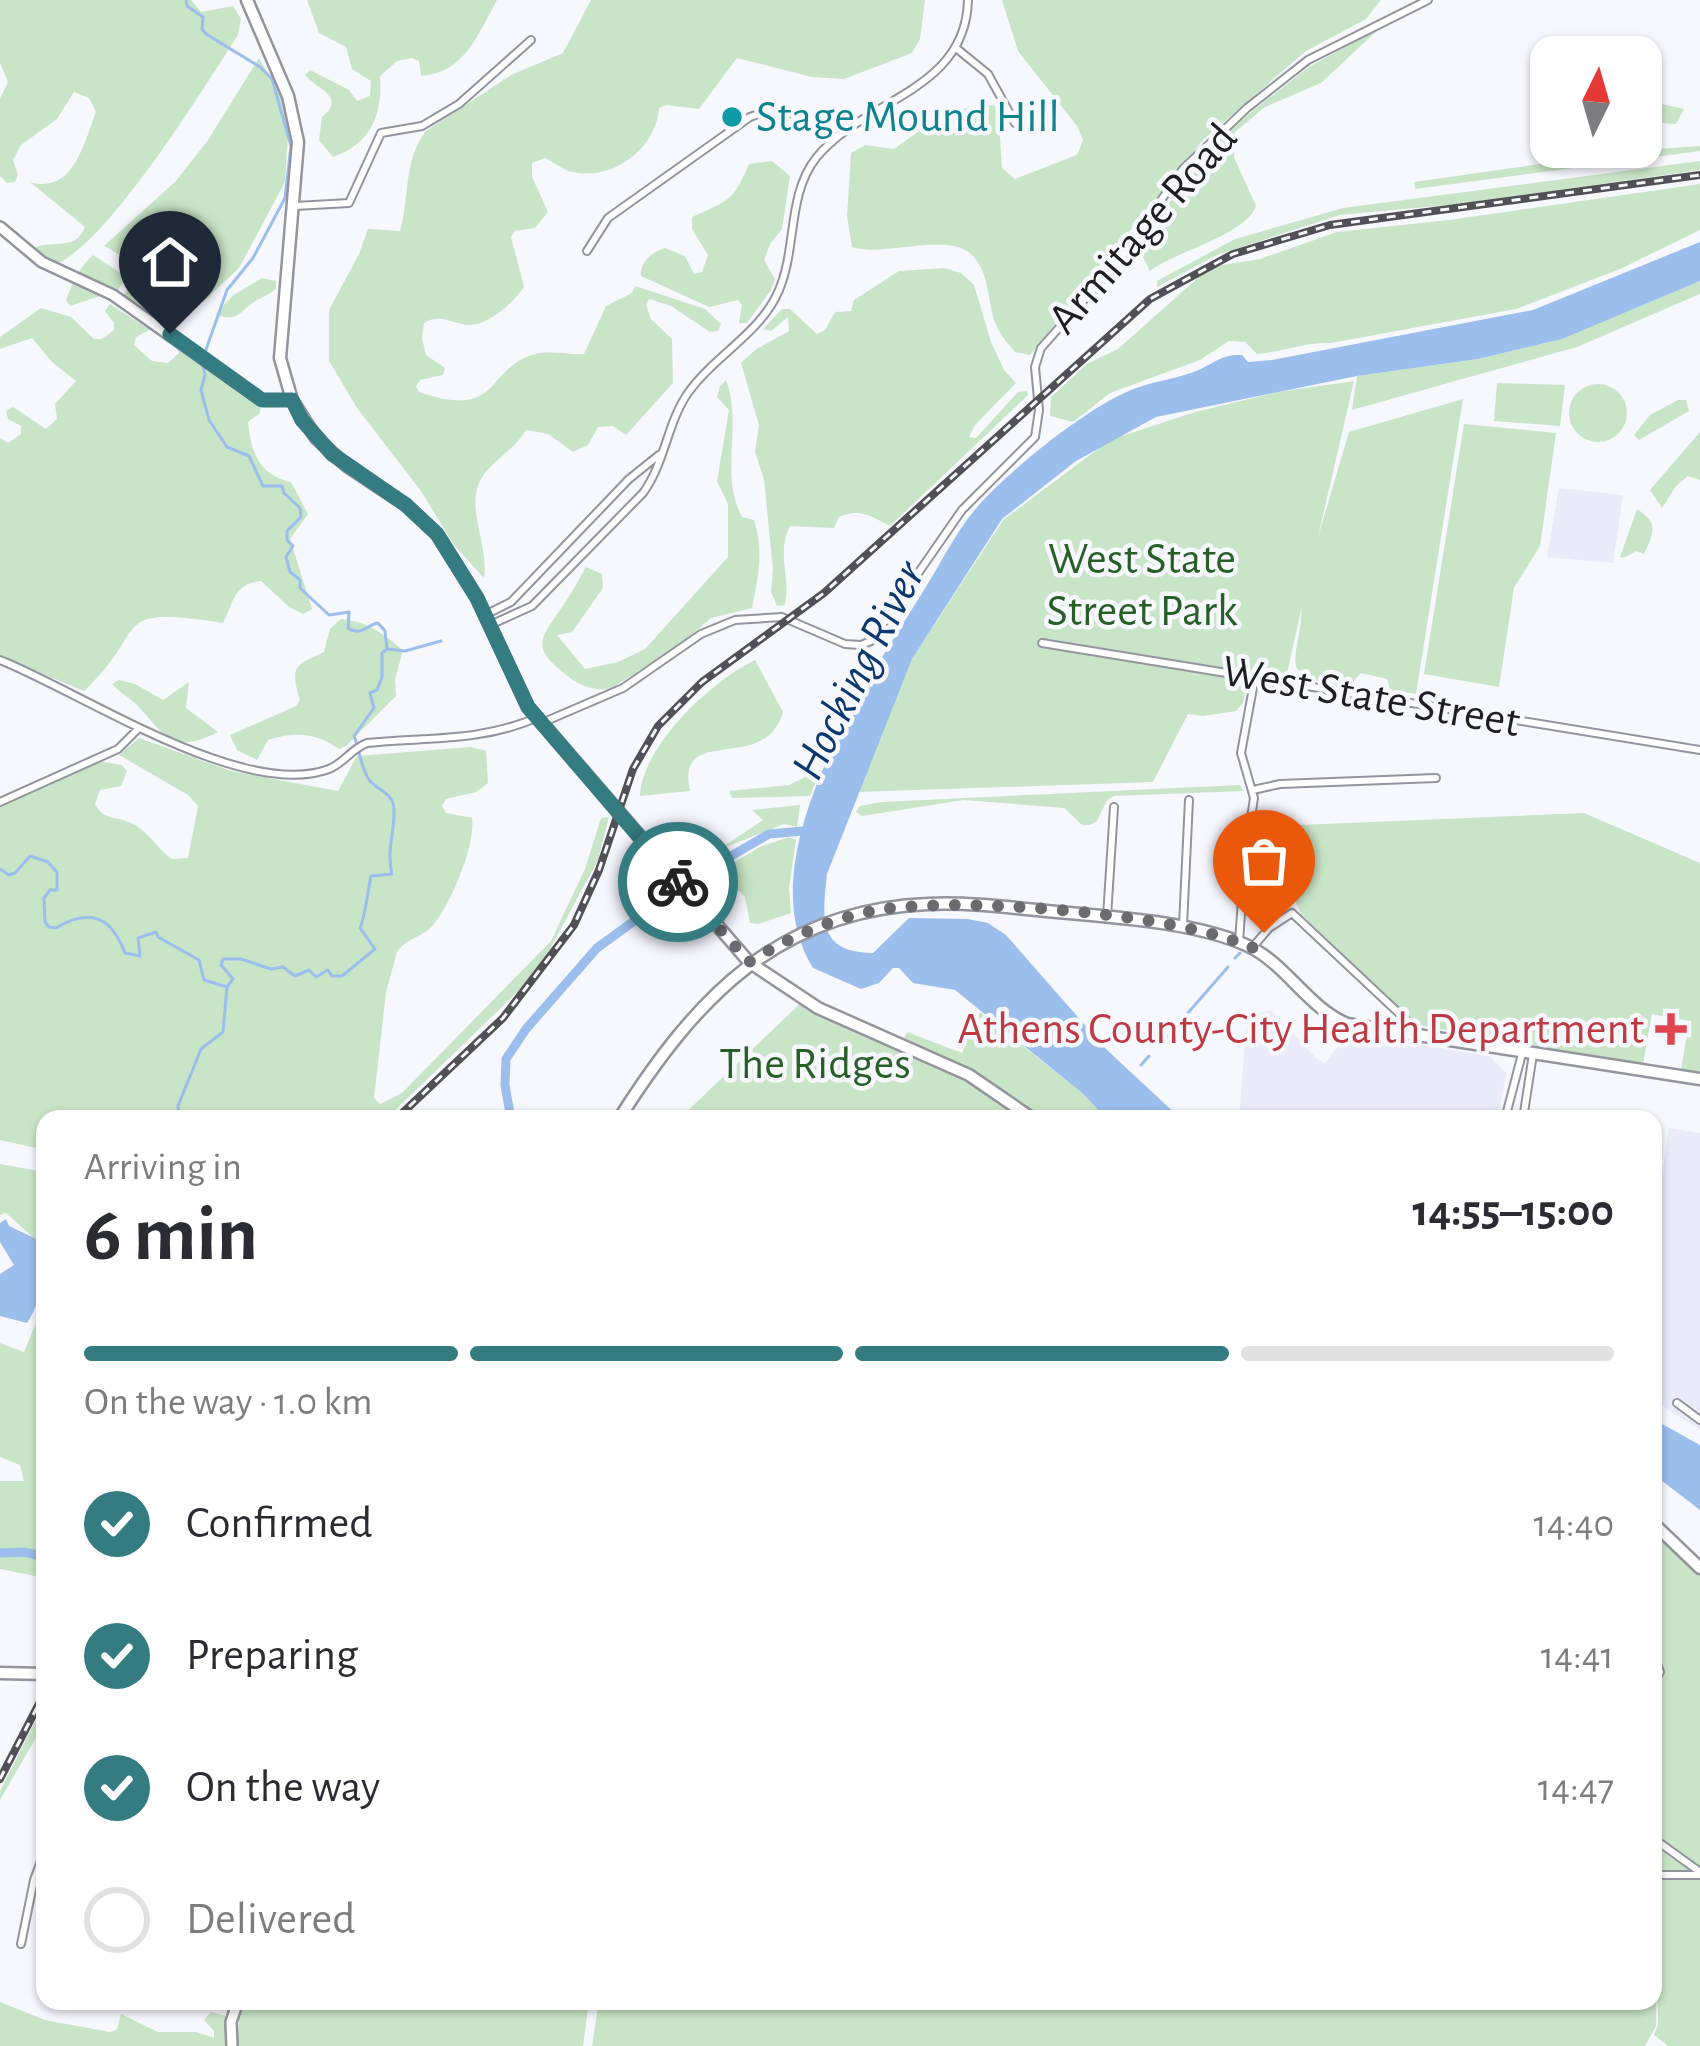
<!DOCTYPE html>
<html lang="en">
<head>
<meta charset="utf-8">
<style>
  body { margin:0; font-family:"Alegreya Sans",sans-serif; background:#f2f2f3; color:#2b2b33; height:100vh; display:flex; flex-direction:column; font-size:45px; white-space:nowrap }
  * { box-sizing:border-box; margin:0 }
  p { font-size:39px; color:#7c7c81 }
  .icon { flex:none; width:66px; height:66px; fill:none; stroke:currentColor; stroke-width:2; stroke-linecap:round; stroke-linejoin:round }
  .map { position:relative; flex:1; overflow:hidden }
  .side { position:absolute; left:36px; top:1110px; width:1626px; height:900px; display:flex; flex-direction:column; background:#fff; border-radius:24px; box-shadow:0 3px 9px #0004 }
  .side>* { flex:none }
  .needle { width:78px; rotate:5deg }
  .tools { position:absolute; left:1530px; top:36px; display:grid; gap:24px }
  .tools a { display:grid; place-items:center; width:132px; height:132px; border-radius:24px; background:#fff; box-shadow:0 3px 9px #0004; font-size:60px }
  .pin { position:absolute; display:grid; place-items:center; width:102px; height:102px; color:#fff; margin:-123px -51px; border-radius:50% 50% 50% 0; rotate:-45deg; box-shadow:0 0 12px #0007 }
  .pin .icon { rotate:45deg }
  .courier { position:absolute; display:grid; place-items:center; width:120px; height:120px; margin:-60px; border:9px solid #347c81; border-radius:50%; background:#fff; color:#222; box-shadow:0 3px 15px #0007 }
  .overview em { font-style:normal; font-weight:600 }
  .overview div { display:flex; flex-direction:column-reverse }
  .overview { display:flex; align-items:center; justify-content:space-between; height:204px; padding:0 48px }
  h1 { font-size:78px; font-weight:600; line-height:90px }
  .bar { display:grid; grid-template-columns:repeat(4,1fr); gap:18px 12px; align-content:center; height:144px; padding:0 48px }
  .bar i { height:15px; border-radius:9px; background:#e1e1e2 }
  .bar .selected { background:#347c81 }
  .bar p { grid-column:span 4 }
  ol { padding:0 48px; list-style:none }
  li { display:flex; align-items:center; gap:36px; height:132px }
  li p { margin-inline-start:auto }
  li .icon { padding:12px; border-radius:50%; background:#347c81; color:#fff; stroke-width:4 }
  li:last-child { color:#7c7c81 }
  li i { width:66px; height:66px; border:6px solid #e1e1e2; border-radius:50% }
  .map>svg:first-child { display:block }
  .built { fill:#eaeaf8 }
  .green { fill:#c9e5c7 }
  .water { fill:#9cbeec }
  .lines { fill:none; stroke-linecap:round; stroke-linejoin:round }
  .stream { stroke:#9cbeec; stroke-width:3 }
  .river { stroke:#9cbeec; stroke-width:9 }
  .minor-casing { stroke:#94949e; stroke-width:10 }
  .tertiary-casing { stroke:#94949e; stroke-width:14 }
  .secondary-casing { stroke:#94949e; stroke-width:15 }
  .minor { stroke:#fff; stroke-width:6 }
  .tertiary { stroke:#fff; stroke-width:9 }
  .secondary { stroke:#fff; stroke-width:10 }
  .rail-casing { stroke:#515155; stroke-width:8 }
  .rail { stroke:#f7f7fe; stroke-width:3; stroke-dasharray:9; stroke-linecap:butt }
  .done { stroke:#6b6b6f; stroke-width:12; stroke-dasharray:0 21.6 }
  .route { stroke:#347c81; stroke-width:15 }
  .culture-dot { fill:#0f9aa8; stroke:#f7f7fe; stroke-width:4.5 }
  .health-dot { fill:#e0444e; stroke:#f7f7fe; stroke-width:4.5 }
  .labels { text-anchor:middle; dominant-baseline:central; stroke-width:9; stroke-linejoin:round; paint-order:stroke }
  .culture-label { font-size:45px; fill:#0d838f; stroke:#f7f7fe; text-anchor:start }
  .street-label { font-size:45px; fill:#1f1f22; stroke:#f7f7fe }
  .park-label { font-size:45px; fill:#275f27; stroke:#f7f7fe }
  .health-label { font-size:45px; fill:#be3a42; stroke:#f7f7fe; text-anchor:end }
  .water-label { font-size:48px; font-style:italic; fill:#0b386f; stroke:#f7f7fe }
</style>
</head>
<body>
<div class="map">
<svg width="1700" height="2046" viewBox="0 0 1700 2046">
  <rect width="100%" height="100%" fill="#f7f7fe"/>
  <path class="built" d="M1559,488l64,7 -10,68 -66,-6z
    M1271,1010l47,50 7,3 24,-30 141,23 16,17 -8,46h-259l7,-91 15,-15z
    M1669,1128l31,5v297l-47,-30v-167z"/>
  <path class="green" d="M0,0h191l10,12 32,-6 8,13 -3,16c-33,51 -131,211 -184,230l-20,-17c19,-9 41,4 51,-21l-55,-45c43,13 54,-39 66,-70l-7,-14 -15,-6 -17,27 -36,26 -8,15 5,15 -3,7 -8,1 -7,-7v-77l8,-17 -8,-19z
    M307,0h190c-19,34 -32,73 -76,76l-2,-15 -7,-3 -15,3 -17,15c3,38 -9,68 -47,81l-14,-17 3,-23c25,-20 -5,-28 -17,-42l5,-5 39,20 8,11 13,-5 1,-15 -19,-12 -6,-22 -27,-14z
    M591,0h334l-5,39 -8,14 -68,26 -32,-2 -75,-19 -38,51 -33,-4 -7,3c-3,41 -46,73 -87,64 -9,-2 -18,-10 -27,-14l-13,5v14l16,35 -13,16 -20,3 -4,6 13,50c-10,15 -35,38 -54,38 -19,-1 -29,-13 -46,-2l-2,15 4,17 19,13 -2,7 -23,5 -4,6 3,6c84,29 65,-25 117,-38 15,-4 33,1 48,0l22,-48 26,-13 3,-7 70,23 16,15 -3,7 -8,1 -39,-26 -22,-7 -3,6 5,14 21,20 1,44 -47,52 -13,-9 -15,1 -10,18 -15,7 -25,-18 -22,-4c-12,21 -36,31 -46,51 -14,27 9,66 4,97l-30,-33 -33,-54 -64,-83 -28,-47v-51l30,-56 9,-25 32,2c10,-35 3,-70 26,-100l85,-56 52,-22z
    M1002,0h379l-15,19 -60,32 -103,89 -173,215 -15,-3c-6,-7 -13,-15 -17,-23 -12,-23 -6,-52 -25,-73 -23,-26 -89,2 -121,-9l-5,-31 4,-63 14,-8 29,4c34,-23 62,-48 104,-43l4,62 13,11 62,-24 6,-15 -6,-14 -59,-75z
    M1380,28l-59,55 -56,24 -30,25 -1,25 22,49c-10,29 -78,44 -106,65l-11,-22 26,-41 67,-81 77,-60z
    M1613,37h16l11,20h-41z
    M259,58l24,41 6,20 -4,63 -46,86 -36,34 -99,-56 72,-65 32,-41z
    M1641,59l1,28 10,15 32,7 -8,15 -15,-1 -20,11z
    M1700,146v5l-285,38 -1,-7 167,-24 9,-11 53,3z
    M772,161l18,15 -8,53 -12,15 -6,16 11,19 -4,11 -24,33h-8l3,-18 -4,-5 -29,7 -68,-31c-2,-13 12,-25 24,-28l20,8 9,18 8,-2 6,-17 -16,-26v-12c37,-17 40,-14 57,-53z
    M1700,161v9l-242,34 -118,11 -123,40 -60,32v-6l78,-42 108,-31z
    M1700,184v46l-80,39 -104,40 -185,34c-27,-1 -48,9 -74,11l-12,-12 -16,-1 -29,19 -90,33 -37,29 -23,-6 1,-19 36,-33 31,-15 92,-82 50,-8 77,-27 112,-12z
    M93,255l34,22 -9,13 -48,16 -4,-6c6,-16 14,-34 27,-45z
    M944,268l17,5 13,12 17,57 13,28 12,13 -41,42 -6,12 7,1 42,-46 9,-1 1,4 -138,131c-17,-8 -29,-19 -51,-9l-5,11 -44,-2c-14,26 1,53 -5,79l-8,1 -6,-14 2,-22 -9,-91 -9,-27 4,-27 -18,-62 14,-13 34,-19 -1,-14 -17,14 -8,-2 19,-20h8l27,25 8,-4 10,-18 16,-1 3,-11 45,-29z
    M262,278l14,3v8c-5,4 -11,7 -17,10 -18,9 -21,26 -43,15l16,-18z
    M1700,281v13l-123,53 -225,63 5,-34 121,-17 83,-20z
    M129,286l27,4 26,25 -1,8 -7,4 -50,-32z
    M110,304l40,26 -14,7 -2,8 18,16 16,2 11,-10 -3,-7 70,52 15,7 -1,8 -12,9c3,31 12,54 43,60l17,32 -18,25 22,70 -9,5 -14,-7 -28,-26c-29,3 -27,22 -38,42 -118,-18 -71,5 -139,68l-84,-35v-218l8,5 13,-9v-8l-13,-7 -2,-8 7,-4 33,22 11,-10 -2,-15 21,-23 -24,-19 -20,-24 -32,11v-12l41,-29 30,9 23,22h8l12,-9v-7l-9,-12z
    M726,380c17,44 -7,95 16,137l12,3c10,31 4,58 -2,88l-41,10 -33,28 -68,43c-18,2 -32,-4 -45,-15 -35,-27 -24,-36 -5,-64 10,-14 18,-29 26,-43l16,7 1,14 -31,44 -15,3 28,34 33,-7 27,-13 83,-92v-53l-11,-23 12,-71 -12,-13 3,-11z
    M1354,381l-36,156 31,-105 114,-33 -47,295 -26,-4 -3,-11 -26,-6 -14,15c-75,-15 -47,-22 -45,-82l-16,72 -36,-7 -7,32 -7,8 -33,5 -15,-2 -35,68 -296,10 55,-133 91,-139 107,-80 85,-28 83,-20z
    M1497,383l68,2 -5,41 -66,-5z
    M1569 413a29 29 0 1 1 58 0a29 29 0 1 1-58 0Z
    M1678,400h8l3,11 -50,29 -5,-5 16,-20z
    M1464,424l92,9 -16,113 -26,42 -15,99 -75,-13z
    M1700,432v48l-12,-4 -12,10 -14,22 -12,-18z
    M1637,509c22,14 17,23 7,45l-8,-3 -12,7 -4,-1z
    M341,619c28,3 41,14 62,31l-8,30 1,16 -50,50 -7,3c-22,-16 -44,-18 -71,-9l-11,20 -20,-10 -7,-15 66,-29 4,-6c-11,-35 -4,-35 24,-48l6,-23z
    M755,660l28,52c-18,64 -108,10 -93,79l-50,5c2,-50 71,-115 115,-136z
    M119,680l16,4 28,16 26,-18 -3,26 32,24c-49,25 -55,-1 -83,-29 -8,-7 -16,-11 -23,-19z
    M139,738l92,33 107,20 19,-35 114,-9 15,4 2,32 -12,9 -30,7 -4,7 4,7 26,5c4,26 -21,85 -38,106 -10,13 -28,14 -37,28l-11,40 -12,106 6,6 22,-11 149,-152 34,-72 16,-51 8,-1 -11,43 -61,113 -151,146h-341v31l-45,-10v-335l98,-44 24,4 5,6 -6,15 -21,4 -5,14c10,18 20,11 36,19 15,6 27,26 41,36l16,-1 10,-52 -10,-11 -69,-40z
    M821,769l-11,27 -78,2 -3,-7 60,-6z
    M1240,785l4,6 -130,5 -7,4 -10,21 -7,4h-8l-18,-17 -100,-8 -102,16 -6,-4 4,-6 21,-4z
    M800,805l-3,22 -13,-3 -66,26 45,-30 -11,-10z
    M1584,813l116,50v211l-19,-4 8,-49 -37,-7 -9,50 -226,-39 -116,-111 -17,-39 -36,-3 5,-45z
    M789,837l7,3 -7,48 2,25 -33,11 -8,-1 -5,-26 -6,-6 -33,1 -7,-9 61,-36z
    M804,1000l98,43 5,-11 55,21 18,-41 102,81 25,26h-428z
    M0,1164l45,8 -1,67h-9l-29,-26 -6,2z
    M45,1301v277l-45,-9v-88h24l-4,-16 -20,-8v-114l24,9z
    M1653,1523l47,45v307h-47z
    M45,1702v20l-45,78v-9z
    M1653,1878l47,2v166h-32l-14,-11 4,-10 -1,-50 -1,51 -11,20h-1053l7,-45h1054z
    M242,2001h347l-6,45h-347z
    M0,2002l45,18 65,12 7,-3 4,-15 37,18h38l18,6v-7l-10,-11 7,-8 15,4 -1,30h-225z"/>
  <path class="water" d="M1700,242v39l-138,58 -84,20 -121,17 -201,41 -80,44 -74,58 -90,140 -85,215c-5,46 -9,78 46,79l36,-35 59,1 20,4 18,12 100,114 75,70h-74l-25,-26 -127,-103 -42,-7 -14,-15h-6l-14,15 -18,6 -48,-21c-67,-107 50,-280 106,-370 19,-29 36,-66 59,-92 33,-37 107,-97 153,-116 22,-9 47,-11 70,-21 16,-8 22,-15 41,-14l6,7 24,-2 261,-50z
    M6,1219l3,7 36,17c0,25 -3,59 -18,80l-27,-7v-42l14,-9 -14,-23v-19z
    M1653,1419l47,26v65l-47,-36z"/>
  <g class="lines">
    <path class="stream" d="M186,0l1,6 16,11 -1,12 4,5 54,33 12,12 19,67 -6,52 -32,60 -26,32 -25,71 3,14 -4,15 8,30 18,27 22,9 14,30h19l2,7 16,15 1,9 -14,14v9l6,6 -7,11 4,15 10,8v8l29,27 20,-3 -1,16c13,9 18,-3 30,-5l7,8 2,18 -5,4v24l-5,13 -7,3 4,15 -20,28c5,12 8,36 16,45 9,10 23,12 24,28 1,24 -8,40 -2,65l-21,2c-3,14 -6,41 -11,52l15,21 -33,27h-10l-4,-6 -12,7 -7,-7 -14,6 -12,-9 -12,2 -30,-10h-18l-2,6 12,14 -6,8
      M387,649l18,2 36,-10
      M0,869l9,6 6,-2 15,-17 18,6 9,10v18h-7l-6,8 1,24 4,5 7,1c34,-20 55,-12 69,25l15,3 -2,-18 18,-6 2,5 41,23 5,20 23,7 -4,45 -22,17 -23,57 1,13
      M1235,958l5,-5
      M1160,1045l68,-78
      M1141,1065l8,-9"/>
    <path class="river" d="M511,1119l-6,-34 1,-26 20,-30 71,-81 96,-70 76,-44 45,-4
      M0,1553l24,-1 21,5"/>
    <g class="minor-casing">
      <path id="minor" d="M956,48l32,26 27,49
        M295,206l54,-3 32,-70 41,-7 37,-22 72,-64
        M587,251l21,-33 142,-101c32,-13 62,-3 82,25
        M485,615l26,-13 118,-123 30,-24
        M490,625l42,-19 111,-113c22,-30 24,-70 45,-100 26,-37 74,-61 91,-103 18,-42 8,-95 37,-132 47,-59 150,-66 152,-158
        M1042,643l658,107
        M0,660c81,32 243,141 329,109 15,-6 22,-20 38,-26 59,-6 113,-1 169,-25
        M544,722l79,-34 78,-54 34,-14 47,-3 63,27 16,1 10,-4 91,-131 73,-73 4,-27 -4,-43 6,-19 76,-85 66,-94 64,-61 61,-48 120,-60
        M1253,790l27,-6 156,-6
        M0,802l118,-53 20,-20
        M1107,917l7,-110
        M1183,925l6,-125
        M1239,942l6,-85 9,-59 -13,-45 14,-76
        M1252,948l17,-20 23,-15 128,120
        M1505,1119l17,-65
        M1523,1119l10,-65
        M1677,1403l23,17
        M1653,1653l7,19 -7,11
        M1653,1838l47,34
        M1653,1875h47
        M21,1944l13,-64 11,-30"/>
    </g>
    <g class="tertiary-casing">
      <path id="tertiary" d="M0,227l42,35 71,33 148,105h31
        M232,2046l-1,-24 7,-21"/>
    </g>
    <g class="secondary-casing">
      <path id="secondary" d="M247,0l41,96 10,46 -18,216 12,42 24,38 31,28 59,39 31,29 40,64 51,109 221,255 69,46 151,67 64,44
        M619,1119c76,-120 158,-209 309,-215 43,-2 86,4 129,8 56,5 138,10 189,33 40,18 61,62 101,79l353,55
        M1653,1523l47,45
        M0,1673l45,1"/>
    </g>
    <use href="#minor" class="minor"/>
    <use href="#tertiary" class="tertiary"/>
    <use href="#secondary" class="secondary"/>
    <g class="rail-casing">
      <path id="rail" d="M396,1119l107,-101 71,-93 25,-55 34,-101 25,-43 44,-44 122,-89 326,-294 83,-45 97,-29 370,-50
        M0,1779l45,-87"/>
    </g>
    <use href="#rail" class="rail"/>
  </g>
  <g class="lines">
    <path class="done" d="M678,882l71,80c38,-23 76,-41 119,-50 79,-18 312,1 384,36l12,-15"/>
    <path class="route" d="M170,334l92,66h30l10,20 30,34 74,51 31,29 40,64 51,109 150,175"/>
  </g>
  <circle class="culture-dot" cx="732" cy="117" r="12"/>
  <path class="health-dot" d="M1665 1011h12v12h12v12h-12v12h-12v-12h-12v-12h12z"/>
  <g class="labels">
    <g class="culture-label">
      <text x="756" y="117">Stage Mound Hill</text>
    </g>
    <g class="street-label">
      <text transform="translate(1143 229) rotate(-49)">Armitage Road</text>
      <text transform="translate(1371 697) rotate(10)">West State Street</text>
    </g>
    <g class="park-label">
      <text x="1142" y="559">West State<tspan x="1142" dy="52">Street Park</tspan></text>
      <text x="815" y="1064">The Ridges</text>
    </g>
    <g class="health-label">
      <text x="1644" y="1029">Athens County-City Health Department</text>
    </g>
    <g class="water-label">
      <text transform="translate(859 671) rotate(-63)">Hocking River</text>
    </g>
  </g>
</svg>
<div class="tools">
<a><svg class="needle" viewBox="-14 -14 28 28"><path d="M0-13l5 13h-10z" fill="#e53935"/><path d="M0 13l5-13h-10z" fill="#7c7c81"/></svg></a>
</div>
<div class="pin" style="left:1264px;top:933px;background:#ea580c"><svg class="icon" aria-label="bag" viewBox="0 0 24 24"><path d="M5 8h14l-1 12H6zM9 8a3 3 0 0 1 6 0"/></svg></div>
<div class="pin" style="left:170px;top:334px;background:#1f2937"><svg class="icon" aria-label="home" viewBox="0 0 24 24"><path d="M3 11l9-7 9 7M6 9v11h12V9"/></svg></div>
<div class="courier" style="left:678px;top:882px"><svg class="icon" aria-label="bike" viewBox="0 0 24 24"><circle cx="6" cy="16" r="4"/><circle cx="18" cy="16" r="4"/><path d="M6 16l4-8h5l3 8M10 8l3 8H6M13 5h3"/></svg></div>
<section class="side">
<div class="overview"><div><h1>6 min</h1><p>Arriving in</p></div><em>14:55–15:00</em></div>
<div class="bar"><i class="selected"></i><i class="selected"></i><i class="selected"></i><i></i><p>On the way · 1.0 km</p></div>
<ol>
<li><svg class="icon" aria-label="check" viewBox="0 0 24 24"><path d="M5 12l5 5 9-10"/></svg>Confirmed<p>14:40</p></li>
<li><svg class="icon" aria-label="check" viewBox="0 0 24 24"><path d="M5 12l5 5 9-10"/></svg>Preparing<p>14:41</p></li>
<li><svg class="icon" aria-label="check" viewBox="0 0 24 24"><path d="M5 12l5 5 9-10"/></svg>On the way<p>14:47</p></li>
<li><i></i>Delivered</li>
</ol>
</section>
</div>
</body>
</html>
